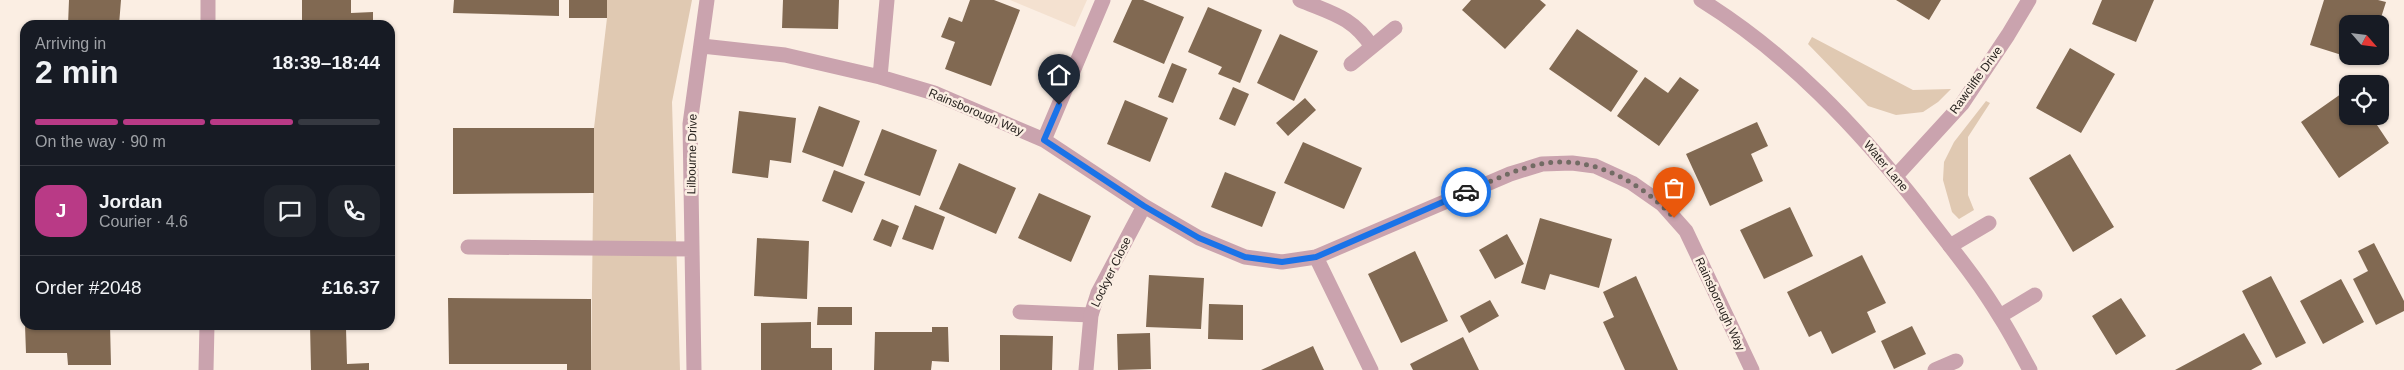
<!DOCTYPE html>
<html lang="en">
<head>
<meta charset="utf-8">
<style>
  body { margin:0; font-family:Arial,sans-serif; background:#20242c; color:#f1f3f6; height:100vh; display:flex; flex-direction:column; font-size:19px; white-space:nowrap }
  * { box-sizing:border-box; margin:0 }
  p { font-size:16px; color:#9ea1a6 }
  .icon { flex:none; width:28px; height:28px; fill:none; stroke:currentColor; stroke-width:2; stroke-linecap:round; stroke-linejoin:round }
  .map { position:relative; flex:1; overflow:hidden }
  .drawer { position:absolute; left:20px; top:20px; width:375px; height:310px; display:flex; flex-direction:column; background:#171b24; border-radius:15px; box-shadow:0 1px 4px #0004 }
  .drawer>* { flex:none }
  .needle { width:32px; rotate:118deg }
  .fabs { position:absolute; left:2339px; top:15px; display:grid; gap:10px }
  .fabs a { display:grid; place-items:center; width:50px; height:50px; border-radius:10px; background:#171b24; box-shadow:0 1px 4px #0004; font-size:25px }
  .pin { position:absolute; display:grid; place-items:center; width:42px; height:42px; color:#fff; margin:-51px -21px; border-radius:50% 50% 50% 0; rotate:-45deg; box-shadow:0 0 5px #0007 }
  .pin .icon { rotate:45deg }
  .courier { position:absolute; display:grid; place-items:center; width:50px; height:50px; margin:-25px; border:4px solid #1a73e8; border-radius:50%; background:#fff; color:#222; box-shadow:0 1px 6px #0007 }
  .summary em { font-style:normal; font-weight:800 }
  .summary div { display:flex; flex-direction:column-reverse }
  .summary { display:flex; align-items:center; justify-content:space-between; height:85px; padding:0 15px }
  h1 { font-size:32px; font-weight:800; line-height:38px }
  .bar { display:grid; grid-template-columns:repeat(4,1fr); gap:8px 5px; align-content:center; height:60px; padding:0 15px }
  .bar i { height:6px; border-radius:4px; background:#363941 }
  .bar .selected { background:#b93a86 }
  .bar p { grid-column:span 4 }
  .line { display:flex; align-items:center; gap:12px; padding:0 15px; border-top:1px solid #363941 }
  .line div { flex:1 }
  .round { display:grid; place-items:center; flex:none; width:52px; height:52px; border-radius:15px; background:#20242c }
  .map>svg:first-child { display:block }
  .built { fill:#f4e1d0 }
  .green { fill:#e0c9b2 }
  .building { fill:#816952 }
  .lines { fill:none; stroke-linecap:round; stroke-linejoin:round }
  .service { stroke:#caa3ae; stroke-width:15 }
  .minor { stroke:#caa3ae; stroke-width:15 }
  .tertiary { stroke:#caa3ae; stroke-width:15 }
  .done { stroke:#726b64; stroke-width:5; stroke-dasharray:0 9 }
  .route { stroke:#1a73e8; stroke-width:6 }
  .labels { text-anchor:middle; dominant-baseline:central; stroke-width:5; stroke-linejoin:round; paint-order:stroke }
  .street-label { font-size:12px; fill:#292420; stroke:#fbeee3 }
</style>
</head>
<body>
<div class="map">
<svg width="2404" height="370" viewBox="0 0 2404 370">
  <rect width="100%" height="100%" fill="#fbeee3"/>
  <path class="built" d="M1010,0h77l-12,27z"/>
  <path class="green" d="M607,0h85l-20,102 8,268h-89l3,-242 13,-110z
    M1812,37l101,53 38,-1 -13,13 -15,10 -27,3 -28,-9 -60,-62z
    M1986,101l4,2 -22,34v58l6,15 -15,9 -7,-7 -9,-32 1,-18 10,-20z"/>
  <path class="building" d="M69,0h52l-2,25h-51z
    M302,0h49v13l22,-1v13h-71z
    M454,0h105v16l-106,-3z
    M569,0h38v18h-38z
    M783,0h56l-1,29 -56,-1z
    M970,0h24l26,10 -29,76 -46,-17 10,-27 -14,-5 8,-20 13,5z
    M1132,0h11l41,17 -20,47 -51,-22z
    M1471,0h69l6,5 -41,44 -43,-39z
    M1896,0h45l-12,20z
    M2102,0h52l-18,42 -44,-18z
    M2324,0h54l8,2 -7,22h-31v32h21l-2,7 -57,-18z
    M1208,7l54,23 -22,53 -22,-9 4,-7 -34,-15z
    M1577,29l61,42 -27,41 -62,-43z
    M1280,34l38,17 -24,50 -37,-18z
    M2070,48l45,26 -34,59 -45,-25z
    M1172,63l15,6 -14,34 -15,-6z
    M1645,77l23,16 12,-16 19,13 -40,56 -42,-30z
    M1233,87l16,7 -14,32 -16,-7z
    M2348,89v27h23l18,27 -50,35 -38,-56z
    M1305,98l11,12 -28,26 -12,-13z
    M1125,100l43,18 -18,44 -43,-18z
    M819,106l41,15 -17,46 -41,-15z
    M739,111l57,7 -5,45 -21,-3 -2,18 -36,-5z
    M1757,122l11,24 -17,8 12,27 -53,25 -24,-52z
    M453,128h141v65l-141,1z
    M882,129l55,21 -17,46 -56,-21z
    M1303,142l59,26 -18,41 -60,-26z
    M2070,154l44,73 -41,25 -44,-74z
    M959,163l57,25 -20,46 -57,-25z
    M834,170l31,12 -13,31 -30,-12z
    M1225,172l51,20 -14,35 -51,-20z
    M1039,193l52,23 -20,46 -53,-24z
    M915,205l30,12 -12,33 -31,-11z
    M1790,207l23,49 -49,23 -24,-49z
    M1540,218l72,21 -13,49 -49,-14 -5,16 -24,-7z
    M882,219l17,7 -8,21 -18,-7z
    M1507,234l17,30 -29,15 -16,-29z
    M757,238l52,3 -2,58 -53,-3z
    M2374,243l30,58v10l-28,14 -23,-46 15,-8 -10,-20z
    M1415,251l33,70 -47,22 -33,-69z
    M1862,255l24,48 -19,9 9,20 -44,22 -11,-23 -12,6 -22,-45z
    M1149,275l55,3 -3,51 -55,-2z
    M1636,276l42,94h-53l-22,-48 11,-5 -11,-25z
    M2271,276l35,67 -30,15 -34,-67z
    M2341,279l23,43 -41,22 -23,-43z
    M448,298l143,1v71h-24v-6h-118z
    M2121,298l25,38 -30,19 -24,-39z
    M1490,300l9,16 -30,17 -9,-17z
    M1209,304l34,1v35l-35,-1z
    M818,307h34v18h-35z
    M811,322v26h21v22h-71v-47z
    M25,325h85l1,40h-43l-1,-12h-41z
    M310,325h60v3h-24l1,36 22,-1v7h-58z
    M1912,326l14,28 -32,15 -13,-28z
    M932,327h16l1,35 -17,-1 -1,9h-57l1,-38h57z
    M1150,333l1,36 -33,1 -1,-36z
    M2244,333l18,31 -11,6h-76z
    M1000,335l53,1 -1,34h-52z
    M1463,337l16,33h-66l-3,-6z
    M1313,346l11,24h-63z"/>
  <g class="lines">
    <path class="service" d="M1950,246l39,-23
      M1316,257l55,113
      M1020,312l71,3
      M2000,316l35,-21"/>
    <path class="minor" d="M1300,0c31,13 53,17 72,47
      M702,46l83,9 95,22 54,16 110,47 100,66 55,32 46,19 37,5 34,-5 194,-83 32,-10 30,-1 23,3 37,17 30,21 24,27 66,139
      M1351,64l44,-36
      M880,77l7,-77
      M1044,140l59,-140
      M1896,176l66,-72 46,-69 21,-35
      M468,247l224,2
      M694,370l-4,-246 17,-124
      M1086,370l5,-55 7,-22 46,-87
      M1935,370l21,-9"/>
    <path class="tertiary" d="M1701,0c87,54 156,127 219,207 27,36 57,71 80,110 11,17 20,35 30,53
      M208,25v-25
      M206,370l1,-45"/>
  </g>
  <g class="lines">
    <path class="done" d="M1466,192c24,-10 49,-23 75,-28 50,-10 100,18 133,54"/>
    <path class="route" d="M1059,105l-15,35 100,66 55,32 46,19 37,5 34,-5 150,-65"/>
  </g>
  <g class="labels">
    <g class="street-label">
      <text transform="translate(1976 80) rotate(-54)">Rawcliffe Drive</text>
      <text transform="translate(976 112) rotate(23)">Rainsborough Way</text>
      <text transform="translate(692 154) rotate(-89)">Lilbourne Drive</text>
      <text transform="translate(1886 166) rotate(50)">Water Lane</text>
      <text transform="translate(1111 272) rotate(-64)">Lockyer Close</text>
      <text transform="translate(1720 304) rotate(65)">Rainsborough Way</text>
    </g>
  </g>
</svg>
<div class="fabs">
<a><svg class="needle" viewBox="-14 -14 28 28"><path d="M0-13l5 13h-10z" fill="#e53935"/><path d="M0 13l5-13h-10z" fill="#9ea1a6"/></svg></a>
<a><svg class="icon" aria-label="locate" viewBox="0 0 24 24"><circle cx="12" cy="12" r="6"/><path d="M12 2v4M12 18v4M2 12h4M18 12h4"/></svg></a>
</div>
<div class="pin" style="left:1674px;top:218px;background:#ea580c"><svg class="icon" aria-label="bag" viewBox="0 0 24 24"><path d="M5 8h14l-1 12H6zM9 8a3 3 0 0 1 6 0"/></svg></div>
<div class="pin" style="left:1059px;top:105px;background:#1f2937"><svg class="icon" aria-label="home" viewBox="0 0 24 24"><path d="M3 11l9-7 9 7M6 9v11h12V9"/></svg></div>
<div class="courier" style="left:1466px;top:192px"><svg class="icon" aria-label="car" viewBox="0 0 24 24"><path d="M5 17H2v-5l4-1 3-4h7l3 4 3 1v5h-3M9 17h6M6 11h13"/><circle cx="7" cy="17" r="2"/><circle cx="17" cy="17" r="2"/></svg></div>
<section class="drawer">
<div class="summary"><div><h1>2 min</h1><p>Arriving in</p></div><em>18:39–18:44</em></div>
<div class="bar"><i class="selected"></i><i class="selected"></i><i class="selected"></i><i></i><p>On the way · 90 m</p></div>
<div class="line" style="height:90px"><b class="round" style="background:#b93a86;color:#fff">J</b><div><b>Jordan</b><p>Courier · 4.6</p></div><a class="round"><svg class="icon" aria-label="chat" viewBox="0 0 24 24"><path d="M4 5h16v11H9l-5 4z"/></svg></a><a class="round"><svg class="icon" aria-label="phone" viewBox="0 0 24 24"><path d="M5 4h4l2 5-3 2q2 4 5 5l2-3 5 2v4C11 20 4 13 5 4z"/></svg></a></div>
<div class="line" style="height:65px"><div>Order #2048</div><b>£16.37</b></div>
</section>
</div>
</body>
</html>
